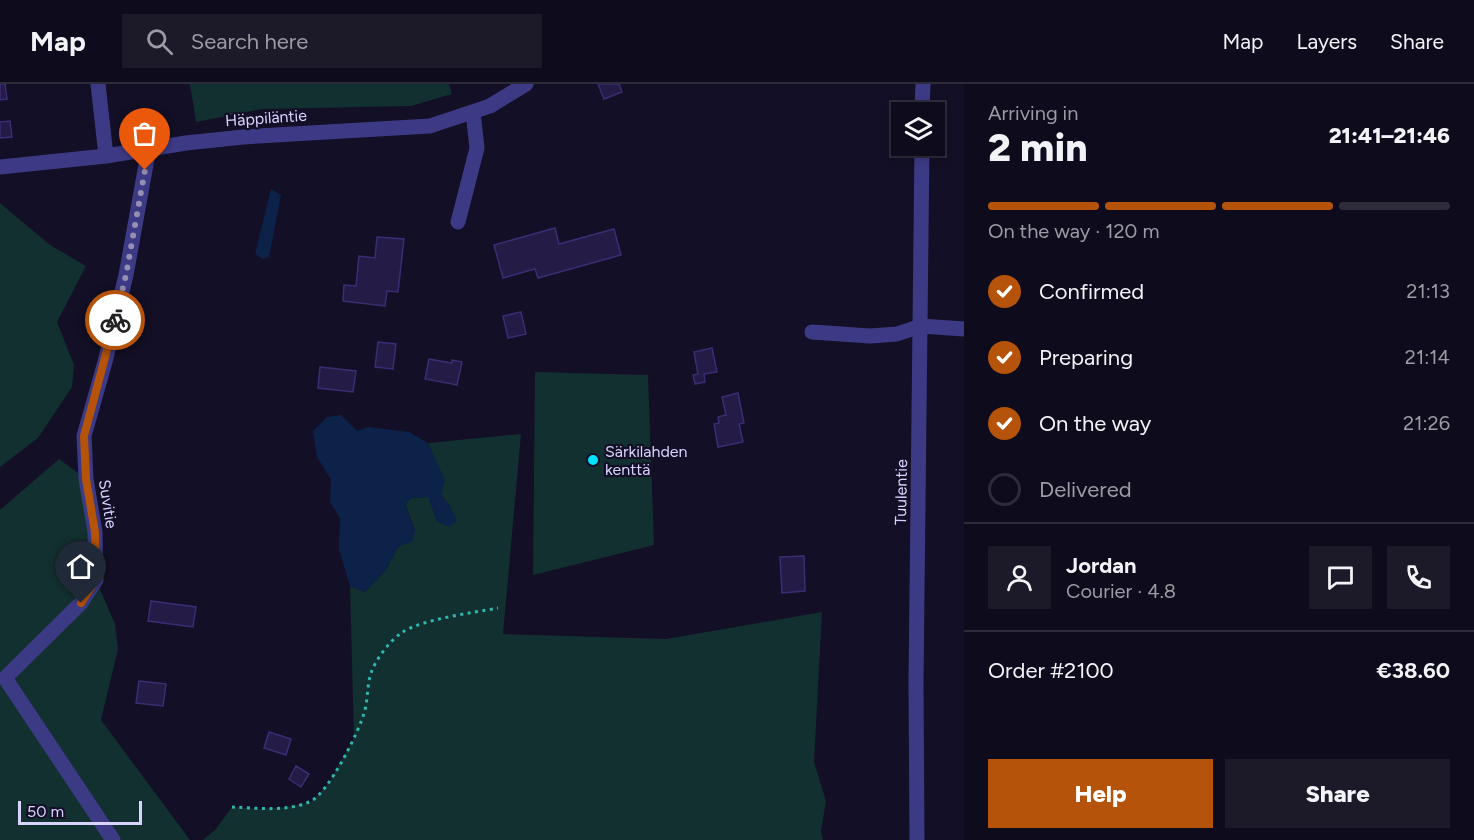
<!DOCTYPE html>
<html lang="en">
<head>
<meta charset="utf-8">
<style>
  body { margin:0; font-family:Figtree,sans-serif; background:#1c1929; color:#f1f3f6; height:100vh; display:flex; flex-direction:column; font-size:22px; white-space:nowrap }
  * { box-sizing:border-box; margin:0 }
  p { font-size:20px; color:#9b9ba3 }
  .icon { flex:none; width:33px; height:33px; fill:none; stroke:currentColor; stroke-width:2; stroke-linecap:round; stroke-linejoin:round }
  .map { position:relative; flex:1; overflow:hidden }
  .panel { display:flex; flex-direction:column; background:#0e0b1c; width:510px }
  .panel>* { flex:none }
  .buttons { position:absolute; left:891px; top:18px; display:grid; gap:12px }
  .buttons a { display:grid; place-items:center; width:54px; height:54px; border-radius:0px; background:#0e0b1c; box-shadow:0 3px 9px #0003,0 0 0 2px #2e2b3b; font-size:30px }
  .scale { position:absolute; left:18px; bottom:15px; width:124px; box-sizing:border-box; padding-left:6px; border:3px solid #d9d4ff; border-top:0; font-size:16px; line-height:21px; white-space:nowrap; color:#d9d4ff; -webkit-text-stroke:4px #130f26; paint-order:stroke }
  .pin { position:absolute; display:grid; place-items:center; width:51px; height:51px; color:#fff; margin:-62px -26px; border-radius:50% 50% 50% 0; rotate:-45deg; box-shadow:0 0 6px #0007 }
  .pin .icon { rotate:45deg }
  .courier { position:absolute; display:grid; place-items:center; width:60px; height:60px; margin:-30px; border:4px solid #b45309; border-radius:50%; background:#fff; color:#222; box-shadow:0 2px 8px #0007 }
  .summary em { font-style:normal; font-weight:800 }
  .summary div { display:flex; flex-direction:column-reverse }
  .summary { display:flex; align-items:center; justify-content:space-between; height:102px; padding:0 24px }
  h1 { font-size:39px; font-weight:800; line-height:45px }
  .bar { display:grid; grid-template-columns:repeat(4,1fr); gap:9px 6px; align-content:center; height:72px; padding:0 24px }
  .bar i { height:8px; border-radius:4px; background:#2e2b3b }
  .bar .current { background:#b45309 }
  .bar p { grid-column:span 4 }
  .line { display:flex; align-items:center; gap:15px; padding:0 24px; border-top:2px solid #2e2b3b }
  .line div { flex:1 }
  .round { display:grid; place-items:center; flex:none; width:63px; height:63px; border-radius:0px; background:#1c1929 }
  ol { padding:0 24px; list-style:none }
  li { display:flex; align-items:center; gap:18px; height:66px }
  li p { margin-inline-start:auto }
  li .icon { padding:6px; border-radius:50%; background:#b45309; color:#fff; stroke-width:4 }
  li:last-child { color:#9b9ba3 }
  li i { width:33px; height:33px; border:3px solid #2e2b3b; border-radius:50% }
  .primary-button { display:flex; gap:12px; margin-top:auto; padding:12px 24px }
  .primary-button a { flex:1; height:69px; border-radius:0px; background:#b45309; color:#fff; font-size:24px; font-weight:800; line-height:69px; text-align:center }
  .primary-button a+a { background:#1c1929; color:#f1f3f6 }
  header { display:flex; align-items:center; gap:36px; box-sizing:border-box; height:84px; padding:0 30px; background:#0e0b1c; border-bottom:2px solid #2e2b3b }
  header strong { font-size:28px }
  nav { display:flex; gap:33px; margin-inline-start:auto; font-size:21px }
  .search { width:420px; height:54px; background:#1c1929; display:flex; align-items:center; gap:15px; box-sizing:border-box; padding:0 21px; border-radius:0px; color:#9b9ba3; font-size:22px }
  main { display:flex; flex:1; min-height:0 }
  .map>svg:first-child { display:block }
  .green { fill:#12302f }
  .water { fill:#0c2248 }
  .building { fill:#241b47; stroke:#3b2d73; stroke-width:1.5 }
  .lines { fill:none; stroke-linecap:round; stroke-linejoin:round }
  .path { stroke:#2fb8b0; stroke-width:3; stroke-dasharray:3 4.5; stroke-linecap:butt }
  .minor { stroke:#3d3a85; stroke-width:15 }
  .done { stroke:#948fb3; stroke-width:6; stroke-dasharray:0 10.8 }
  .route { stroke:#b45309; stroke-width:8 }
  .poi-dot { fill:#00e5ff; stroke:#130f26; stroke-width:2 }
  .labels { text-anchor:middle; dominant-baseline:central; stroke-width:4.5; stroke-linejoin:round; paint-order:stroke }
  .street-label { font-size:16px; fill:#d9d4ff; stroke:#130f26 }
  .poi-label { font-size:16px; fill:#d9d4ff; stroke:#130f26; text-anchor:start }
</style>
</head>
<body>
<header>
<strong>Map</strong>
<div class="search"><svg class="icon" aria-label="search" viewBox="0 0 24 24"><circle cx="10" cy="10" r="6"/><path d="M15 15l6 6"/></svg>Search here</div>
<nav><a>Map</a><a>Layers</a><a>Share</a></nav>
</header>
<main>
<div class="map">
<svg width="964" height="756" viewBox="0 0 964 756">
  <rect width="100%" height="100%" fill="#130f26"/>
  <path class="green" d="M190,0h259l3,10 -41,12 -149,3 -66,13z
    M0,119l50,42 36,21 -29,56 17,43 -2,22 -34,51 -38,29z
    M535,288l113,3 6,170 -121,30z
    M521,350l-18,200 163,5 156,-27 -8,150 12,39 -5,30 2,9h-620l12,-10 17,-23 28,2 27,-2 24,-5 17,-18 26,-46 -4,-152 15,6 21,-22 12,-23 17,-17 -10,-26 6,-6 17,-1 22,9 -9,-11 -7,-37 -6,-15z
    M59,375l27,20 10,101 19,44 3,25 -17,71 89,120h-190v-330z"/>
  <path class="water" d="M271,105l10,6 -12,62 -6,2 -8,-5z
    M341,331l16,16 11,-4 41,5 19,11 17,37 -4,15 9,11 7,15 -8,6 -12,-5 -9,-25 -17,1 -6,7 10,25 -2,11 -15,6 -12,23 -21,22 -15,-6 -11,-37 1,-31 -10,-16 1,-22 -14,-23 -4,-26 14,-14z"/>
  <path class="building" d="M0,0h5l2,15 -7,1z
    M598,0h21l3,8 -18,7z
    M10,37l2,16 -12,1v-16z
    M555,144l4,16 55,-15 7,26 -83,23 -3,-9 -32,9 -9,-33z
    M377,153l27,2 -6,53 -11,-1 -2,15 -42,-5 1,-16 12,1 3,-30 16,2z
    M521,228l5,22 -18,4 -5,-22z
    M378,258l18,2 -3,25 -18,-2z
    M712,264l5,24 -13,2 1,8 -10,2 -2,-9 5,-1 -4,-22z
    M429,275l23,4v-3l10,2 -5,23 -32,-6z
    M320,283l36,4 -3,21 -35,-4z
    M738,309l6,30 -5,1 4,18 -25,5 -4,-23 5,-1 -1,-6 8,-2 -4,-18z
    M804,472l1,35 -23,2 -2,-36z
    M151,517l45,6 -3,20 -45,-6z
    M139,597l27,3 -3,22 -27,-3z
    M269,648l22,7 -5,16 -22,-7z
    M296,682l13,8 -8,13 -12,-8z"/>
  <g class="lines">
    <path class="path" d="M232,723c24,1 54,5 77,-5 19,-7 51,-72 56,-92 3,-12 2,-25 6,-37 5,-14 18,-31 30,-40 21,-14 71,-20 97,-25"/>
    <path class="minor" d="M98,0l8,72
      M922,28l1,-28
      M0,83l106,-11 80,-13 57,-6 187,-11 60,-20 36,-22
      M458,138l19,-74 -4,-36
      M812,248l58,4 27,-2 24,-8 43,3
      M113,756l-108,-162 76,-75 15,-23 -1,-48 -9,-53 -2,-43 21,-74 21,-87 23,-127
      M917,756l-1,-158 6,-536"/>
  </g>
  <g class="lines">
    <path class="done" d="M115,236l11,-45 19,-105"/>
    <path class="route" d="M81,519l15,-23 -1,-48 -9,-53 -2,-43 31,-116"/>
  </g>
  <circle class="poi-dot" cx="593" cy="376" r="6"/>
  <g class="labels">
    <g class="street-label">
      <text transform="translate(266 34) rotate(-4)">Häppiläntie</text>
      <text transform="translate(901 408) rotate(-89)">Tuulentie</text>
      <text transform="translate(108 420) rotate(81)">Suvitie</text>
    </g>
    <g class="poi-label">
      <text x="605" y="367">Särkilahden<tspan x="605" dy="18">kenttä</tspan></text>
    </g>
  </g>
</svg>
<div class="buttons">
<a><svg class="icon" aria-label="layers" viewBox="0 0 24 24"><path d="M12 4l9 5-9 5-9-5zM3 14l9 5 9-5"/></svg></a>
</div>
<div class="scale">50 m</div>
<div class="pin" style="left:145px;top:86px;background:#ea580c"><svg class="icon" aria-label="bag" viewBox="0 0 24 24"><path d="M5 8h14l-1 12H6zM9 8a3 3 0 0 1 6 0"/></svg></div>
<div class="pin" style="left:81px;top:519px;background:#1f2937"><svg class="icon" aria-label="home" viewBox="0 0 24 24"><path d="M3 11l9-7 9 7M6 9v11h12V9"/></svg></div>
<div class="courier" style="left:115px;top:236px"><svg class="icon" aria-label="bike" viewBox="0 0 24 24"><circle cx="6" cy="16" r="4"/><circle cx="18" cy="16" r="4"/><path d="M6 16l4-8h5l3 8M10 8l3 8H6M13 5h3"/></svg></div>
</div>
<section class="panel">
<div class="summary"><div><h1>2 min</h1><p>Arriving in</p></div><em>21:41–21:46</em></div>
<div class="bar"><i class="current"></i><i class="current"></i><i class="current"></i><i></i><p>On the way · 120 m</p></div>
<ol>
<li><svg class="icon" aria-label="check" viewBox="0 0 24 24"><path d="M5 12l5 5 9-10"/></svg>Confirmed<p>21:13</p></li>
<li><svg class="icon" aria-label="check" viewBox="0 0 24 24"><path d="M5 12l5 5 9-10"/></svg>Preparing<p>21:14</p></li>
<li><svg class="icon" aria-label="check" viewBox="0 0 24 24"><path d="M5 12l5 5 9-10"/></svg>On the way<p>21:26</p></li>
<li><i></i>Delivered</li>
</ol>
<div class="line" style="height:108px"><a class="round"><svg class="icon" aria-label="person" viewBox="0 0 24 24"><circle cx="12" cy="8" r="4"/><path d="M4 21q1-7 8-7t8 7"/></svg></a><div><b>Jordan</b><p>Courier · 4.8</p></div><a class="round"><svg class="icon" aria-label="chat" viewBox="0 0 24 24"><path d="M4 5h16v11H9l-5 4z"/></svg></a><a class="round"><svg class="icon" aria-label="phone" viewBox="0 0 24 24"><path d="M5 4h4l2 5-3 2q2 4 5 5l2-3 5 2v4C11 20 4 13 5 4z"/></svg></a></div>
<div class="line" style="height:78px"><div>Order #2100</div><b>€38.60</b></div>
<div class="primary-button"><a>Help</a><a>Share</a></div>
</section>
</main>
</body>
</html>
